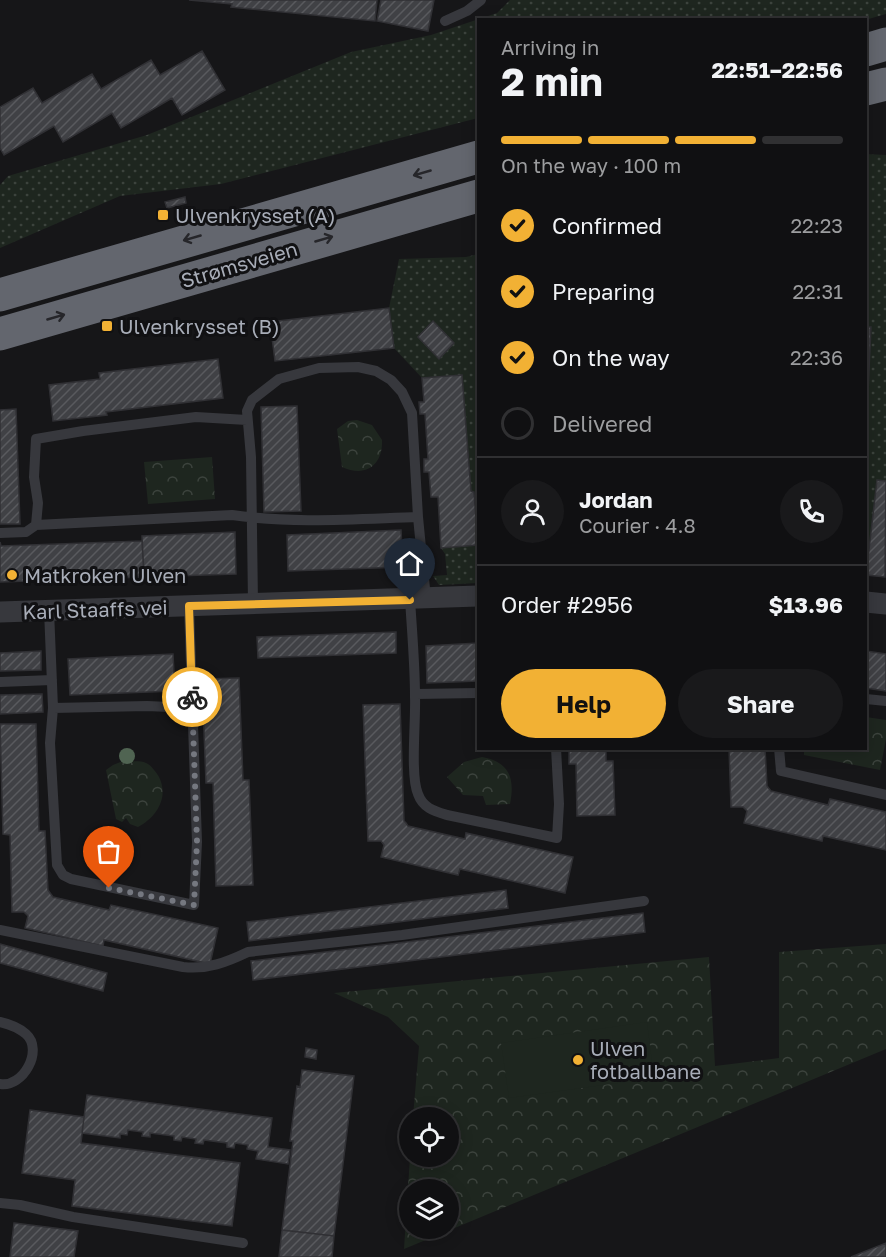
<!DOCTYPE html>
<html lang="en">
<head>
<meta charset="utf-8">
<style>
  body { margin:0; font-family:"Golos Text",sans-serif; background:#19191b; color:#f1f3f6; height:100vh; display:flex; flex-direction:column; font-size:22px; white-space:nowrap }
  * { box-sizing:border-box; margin:0 }
  p { font-size:20px; color:#9c9d9f }
  .icon { flex:none; width:33px; height:33px; fill:none; stroke:currentColor; stroke-width:2; stroke-linecap:round; stroke-linejoin:round }
  .map { position:relative; flex:1; overflow:hidden }
  .drawer { position:absolute; left:477px; top:18px; width:390px; height:732px; display:flex; flex-direction:column; background:#101012; border-radius:0px; box-shadow:0 3px 15px #0003,0 0 0 2px #303032 }
  .drawer>* { flex:none }
  .buttons { position:absolute; left:399px; top:1107px; display:grid; gap:12px }
  .buttons a { display:grid; place-items:center; width:60px; height:60px; border-radius:50%; background:#101012; box-shadow:0 3px 15px #0003,0 0 0 2px #303032; font-size:30px }
  .pin { position:absolute; display:grid; place-items:center; width:51px; height:51px; color:#fff; margin:-62px -26px; border-radius:50% 50% 50% 0; rotate:-45deg; box-shadow:0 0 6px #0007 }
  .pin .icon { rotate:45deg }
  .courier { position:absolute; display:grid; place-items:center; width:60px; height:60px; margin:-30px; border:4px solid #f2b134; border-radius:50%; background:#fff; color:#222; box-shadow:0 2px 8px #0007 }
  .head em { font-style:normal; font-weight:700 }
  .head div { display:flex; flex-direction:column-reverse }
  .head { display:flex; align-items:center; justify-content:space-between; height:102px; padding:0 24px }
  h1 { font-size:39px; font-weight:700; line-height:45px }
  .bar { display:grid; grid-template-columns:repeat(4,1fr); gap:9px 6px; align-content:center; height:72px; padding:0 24px }
  .bar i { height:8px; border-radius:4px; background:#303032 }
  .bar .current { background:#f2b134 }
  .bar p { grid-column:span 4 }
  .line { display:flex; align-items:center; gap:15px; padding:0 24px; border-top:2px solid #303032 }
  .line div { flex:1 }
  .round { display:grid; place-items:center; flex:none; width:63px; height:63px; border-radius:32px; background:#19191b }
  ol { padding:0 24px; list-style:none }
  li { display:flex; align-items:center; gap:18px; height:66px }
  li p { margin-inline-start:auto }
  li .icon { padding:6px; border-radius:50%; background:#f2b134; color:#111; stroke-width:4 }
  li:last-child { color:#9c9d9f }
  li i { width:33px; height:33px; border:3px solid #303032; border-radius:50% }
  .cta { display:flex; gap:12px; margin-top:auto; padding:12px 24px }
  .cta a { flex:1; height:69px; border-radius:36px; background:#f2b134; color:#111; font-size:24px; font-weight:700; line-height:69px; text-align:center }
  .cta a+a { background:#19191b; color:#f1f3f6 }
  .map>svg:first-child { display:block }
  .grass { fill:url(#grass-dots) }
  .park { fill:url(#park-crowns); fill-rule:evenodd }
  .pitch { fill:#1e261f }
  .building { fill:url(#building-hatch); stroke:#303034; stroke-width:1.5 }
  .lines { fill:none; stroke-linecap:round; stroke-linejoin:round }
  .lane { stroke:#37383d; stroke-width:10 }
  .street { stroke:#37383d; stroke-width:21 }
  .highway { stroke:#63666e; stroke-width:33 }
  .tree { fill:#506452 }
  .oneway { stroke:#26262a }
  .done { stroke:#757880; stroke-width:6; stroke-dasharray:0 10.8 }
  .route { stroke:#f2b134; stroke-width:8 }
  .poi-dot { fill:#f2b134; stroke:#111113; stroke-width:2 }
  .labels { text-anchor:middle; dominant-baseline:central; stroke-width:6; stroke-linejoin:round; paint-order:stroke }
  .poi-label { font-size:20px; fill:#a8adb8; stroke:#111113; text-anchor:start }
  .street-label { font-size:20px; fill:#a8adb8; stroke:#111113 }
</style>
</head>
<body>
<div class="map">
<svg width="886" height="1257" viewBox="0 0 886 1257">
  <defs>
    <pattern id="grass-dots" width="8" height="8" patternUnits="userSpaceOnUse" patternTransform="scale(1.5)"><rect width="8" height="8" fill="#1e261f"/><path d="M2 2h.1M6 6h.1" fill="none" stroke="#3c433d" stroke-width="1.8" stroke-linecap="round"/></pattern>
    <pattern id="park-crowns" width="20" height="18" patternUnits="userSpaceOnUse" patternTransform="scale(1.5)"><rect width="20" height="18" fill="#1e261f"/><path d="M2 6a3 3 0 1 1 6 0M12 15a3 3 0 1 1 6 0" fill="none" stroke="#3c433d"/></pattern>
    <pattern id="building-hatch" width="6" height="6" patternUnits="userSpaceOnUse" patternTransform="scale(1.5)"><rect width="6" height="6" fill="#404145"/><path d="M-1 1l2-2M0 6l6-6M5 7l2-2" fill="none" stroke="#595a5e"/></pattern>
  </defs>
  <rect width="100%" height="100%" fill="#161618"/>
  <path class="grass" d="M510,0h376v14l-21,6h-387v98l-257,66 -101,12 -120,52v-63l8,-9 139,-41 204,-83 80,-17 66,-22z
    M866,154l20,1v326l-9,-1 -11,95z
    M478,254v289l-4,-51 -3,-1 -9,-116 -40,3 -28,-30 -5,-40 10,-49 67,-2z
    M478,545v38l-39,2 -6,-9 14,-1 -2,-21 -4,-6z"/>
  <path class="park" d="M357,420l15,5 10,15c1,25 -16,38 -40,27l-5,-38 11,-8z
    M212,457l3,42 -67,5 -4,-42z
    M866,717l20,3v19l-6,31 -76,-15v-6l62,-1z
    M482,757c28,5 33,22 28,47l-24,1 -3,-9 -20,-1 -16,-18 17,-15z
    M123,761c6,1 17,-1 23,2 5,2 10,9 13,14 10,20 -2,40 -21,50l-8,-3 -4,-6 -4,4 -6,-3 -10,-49 7,-5z
    M886,944v105l-482,200 6,-92 38,-1v-38l-35,-1 6,-71 -31,-29 -54,-24 375,-36 6,109 64,-8v-106zM410,1190h38v38h-38z"/>
  <path class="pitch" d="M647,1022l7,56 -145,20 -8,-55z"/>
  <path class="building" d="M189,0h188l-2,21 -144,-14 1,-3z
    M381,0h53l-6,31 -51,-10z
    M202,51l23,39 -43,25 -10,-17 -51,30 -9,-15 -49,29 -9,-16 -50,29 -4,-7v-41l33,-19 9,15 50,-29 9,15 50,-29 9,15z
    M185,197l1,6 -19,5 -2,-6z
    M389,308l5,40 -119,13 -5,-39z
    M433,321l21,22 -15,16 -21,-22z
    M866,327h5l-5,109z
    M218,359l5,39 -117,14 1,3 -54,6 -4,-36 51,-6 -1,-6z
    M462,375l9,116 3,1 4,53 -37,3 -3,-51h-7l-2,-25h-5v-13h4l-3,-45h-5l-1,-12h5l-2,-24z
    M297,406l4,105 -37,1 -3,-105z
    M16,409l4,115h-20v-114z
    M877,480l9,1 -1,96 -19,-2z
    M401,530l2,37 -115,4 -1,-36z
    M235,532l1,42 -92,3 -2,-41z
    M142,541l2,36 -144,5v-40l1,4z
    M396,632v21l-138,5 -1,-21z
    M478,643v38l-51,2 -1,-37z
    M41,651v19l-41,1v-18z
    M866,651l20,3v37l-20,-3z
    M173,654l2,37 -105,4 -2,-36z
    M239,678l4,102h6l4,105 -37,1 -3,-103h-7l-4,-104z
    M42,694l1,18 -43,2v-19z
    M400,704l4,117 2,2 2,3 57,13 1,-6 107,24 -8,36 -105,-24 -2,6 -77,-18 3,-12 -3,-4h-13l-5,-136z
    M0,724h36l3,107h6l3,59 5,7 56,13 2,-5 107,23 -8,36 -106,-24 -1,6 -78,-18 3,-12 -4,-4h-12l-2,-77 -7,-1z
    M569,748h37v13h7l2,54 -38,1 -1,-52h-7z
    M729,748h36l2,38 4,5 57,14 2,-6 56,13v38l-63,-14 -1,5 -78,-18 3,-12 -4,-4h-12z
    M506,890l2,18 -259,33 -2,-19z
    M643,913l2,19 -392,48 -2,-19z
    M0,944l107,29 -4,18 -103,-28z
    M306,1048l11,2 -1,9 -11,-2z
    M302,1070l52,6 -20,160 -52,-6 11,-89h-3l7,-55 3,1z
    M87,1095l185,23 -4,29 22,3 -2,14 -32,-5 2,-8 -11,-2 1,-4 -13,-2 -1,5 -7,-1v-4l-23,-3 -1,4 -8,-1 1,-4 -14,-2 -1,4 -7,-1v-4l-24,-3v4l-8,-1 1,-4 -15,-2 -1,5 -7,-1v4l-38,-5z
    M30,1110l54,7 -3,26 159,20 -8,63 -160,-20 3,-26 -53,-7z
    M14,1223l64,8 -4,26h-64z
    M282,1230l52,6 -2,21h-53z
    M886,1243v14h-35z"/>
  <g class="lines">
    <path class="lane" d="M445,21l22,-10 14,-11
      M36,525l196,-10c61,9 124,4 186,2
      M0,533l26,-1 10,-7 2,-22 -4,-26 2,-38 47,-8 113,-14 51,3
      M410,599c2,33 5,66 5,98 1,23 -5,79 3,97 5,14 16,17 29,21l110,23 2,-34 -3,-56
      M253,603l-2,-146 -4,-46 5,-11 27,-21 40,-11 39,-1 18,4 15,9 11,12 10,21 6,104 8,82
      M49,610l4,98 -3,35 7,122 6,10 8,4 123,26 3,-63 -8,-236
      M0,682l52,-2
      M416,694l62,-1
      M866,699l20,2
      M53,708l94,-2 45,2
      M779,748l2,23 105,24
      M0,930l183,37c24,3 44,-5 65,-15l154,-17 242,-34
      M0,1022c9,2 19,6 26,12 18,16 -3,54 -26,50
      M0,1203l20,2 53,12 170,26"/>
    <path class="street" d="M866,602l20,2
      M0,612l478,-16"/>
    <path class="highway" d="M866,50l20,-6
      M866,89l20,-5
      M0,295l478,-138
      M0,334l478,-138"/>
  </g>
  <circle class="tree" cx="127" cy="756" r="8"/>
  <defs><path id="oneway-shaft" d="M-6 0H5M1.5-3L5.5 0L1.5 3" fill="none" stroke-width="1.6" stroke-linecap="round" stroke-linejoin="round" transform="scale(1.5)"/></defs>
  <g class="oneway">
    <use href="#oneway-shaft" transform="translate(422 173) rotate(164)"/>
    <use href="#oneway-shaft" transform="translate(192 238) rotate(164)"/>
    <use href="#oneway-shaft" transform="translate(324 239) rotate(-16)"/>
    <use href="#oneway-shaft" transform="translate(56 317) rotate(-16)"/>
  </g>
  <g class="lines">
    <path class="done" d="M109,888l85,17 3,-63 -5,-145"/>
    <path class="route" d="M192,697l-3,-91 221,-6"/>
  </g>
  <g class="poi-dot">
    <rect x="157" y="209" width="12" height="12" rx="3"/>
    <rect x="101" y="320" width="12" height="12" rx="3"/>
    <circle cx="12" cy="575" r="6"/>
    <circle cx="578" cy="1060" r="6"/>
  </g>
  <g class="labels">
    <g class="poi-label">
      <text x="175" y="215">Ulvenkrysset (A)</text>
      <text x="119" y="326">Ulvenkrysset (B)</text>
      <text x="24" y="575">Matkroken Ulven</text>
      <text x="590" y="1048">Ulven<tspan x="590" dy="23">fotballbane</tspan></text>
    </g>
    <g class="street-label">
      <text transform="translate(239 264) rotate(-16)">Strømsveien</text>
      <text transform="translate(95 609) rotate(-2)">Karl Staaffs vei</text>
    </g>
  </g>
</svg>
<div class="buttons">
<a><svg class="icon" aria-label="locate" viewBox="0 0 24 24"><circle cx="12" cy="12" r="6"/><path d="M12 2v4M12 18v4M2 12h4M18 12h4"/></svg></a>
<a><svg class="icon" aria-label="layers" viewBox="0 0 24 24"><path d="M12 4l9 5-9 5-9-5zM3 14l9 5 9-5"/></svg></a>
</div>
<div class="pin" style="left:109px;top:888px;background:#ea580c"><svg class="icon" aria-label="bag" viewBox="0 0 24 24"><path d="M5 8h14l-1 12H6zM9 8a3 3 0 0 1 6 0"/></svg></div>
<div class="pin" style="left:410px;top:600px;background:#1f2937"><svg class="icon" aria-label="home" viewBox="0 0 24 24"><path d="M3 11l9-7 9 7M6 9v11h12V9"/></svg></div>
<div class="courier" style="left:192px;top:697px"><svg class="icon" aria-label="bike" viewBox="0 0 24 24"><circle cx="6" cy="16" r="4"/><circle cx="18" cy="16" r="4"/><path d="M6 16l4-8h5l3 8M10 8l3 8H6M13 5h3"/></svg></div>
<section class="drawer">
<div class="head"><div><h1>2 min</h1><p>Arriving in</p></div><em>22:51–22:56</em></div>
<div class="bar"><i class="current"></i><i class="current"></i><i class="current"></i><i></i><p>On the way · 100 m</p></div>
<ol>
<li><svg class="icon" aria-label="check" viewBox="0 0 24 24"><path d="M5 12l5 5 9-10"/></svg>Confirmed<p>22:23</p></li>
<li><svg class="icon" aria-label="check" viewBox="0 0 24 24"><path d="M5 12l5 5 9-10"/></svg>Preparing<p>22:31</p></li>
<li><svg class="icon" aria-label="check" viewBox="0 0 24 24"><path d="M5 12l5 5 9-10"/></svg>On the way<p>22:36</p></li>
<li><i></i>Delivered</li>
</ol>
<div class="line" style="height:108px"><a class="round"><svg class="icon" aria-label="person" viewBox="0 0 24 24"><circle cx="12" cy="8" r="4"/><path d="M4 21q1-7 8-7t8 7"/></svg></a><div><b>Jordan</b><p>Courier · 4.8</p></div><a class="round"><svg class="icon" aria-label="phone" viewBox="0 0 24 24"><path d="M5 4h4l2 5-3 2q2 4 5 5l2-3 5 2v4C11 20 4 13 5 4z"/></svg></a></div>
<div class="line" style="height:78px"><div>Order #2956</div><b>$13.96</b></div>
<div class="cta"><a>Help</a><a>Share</a></div>
</section>
</div>
</body>
</html>
